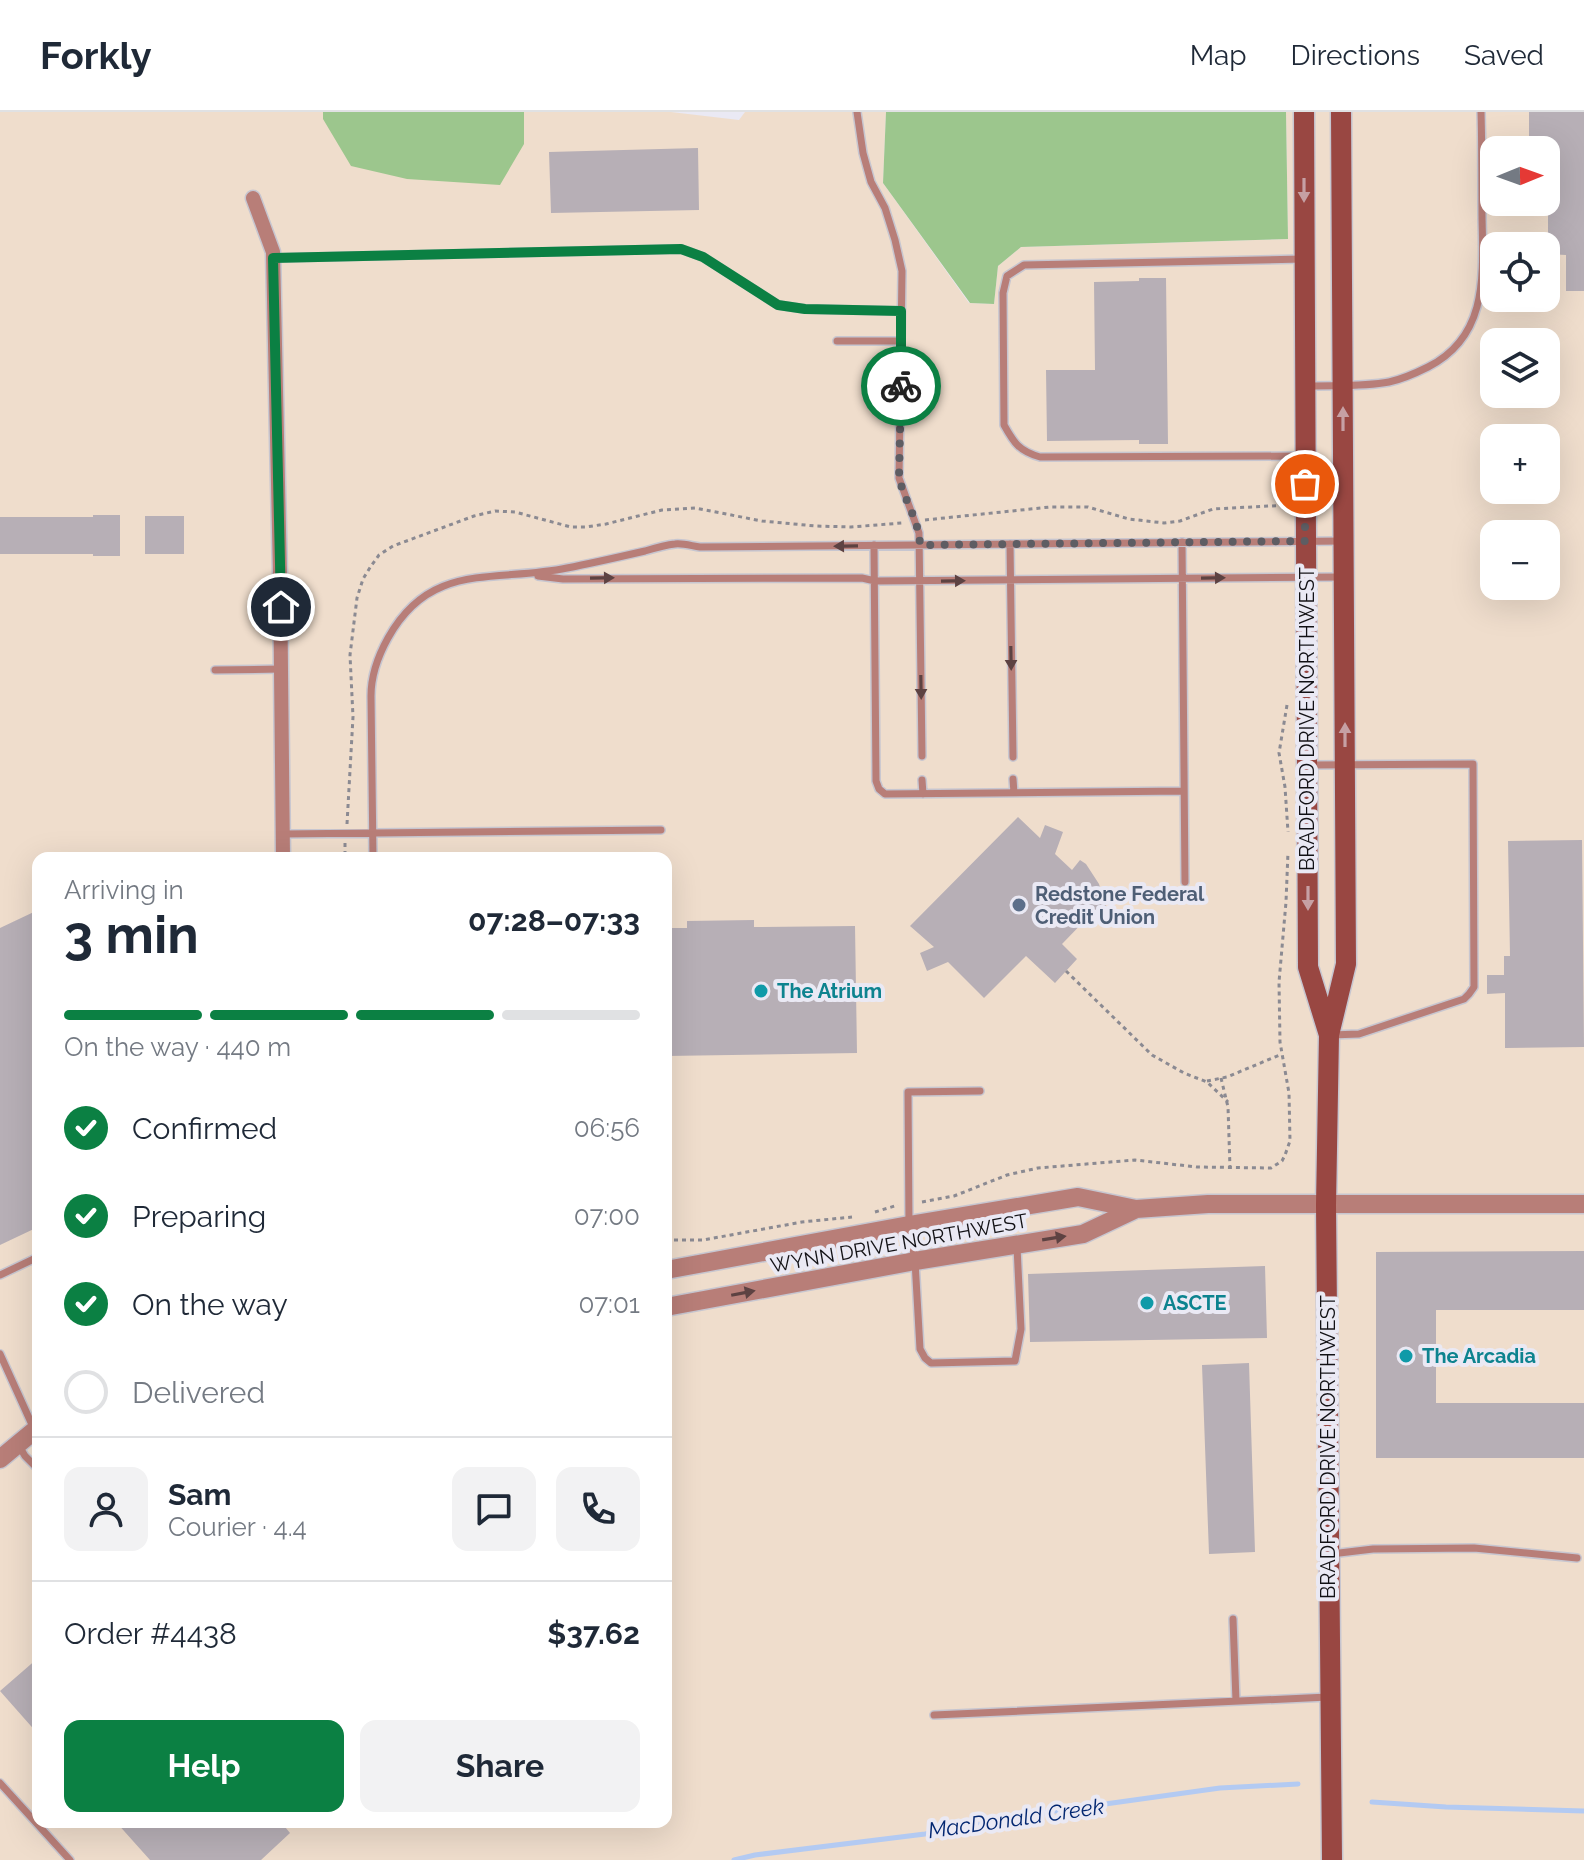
<!DOCTYPE html>
<html lang="en">
<head>
<meta charset="utf-8">
<style>
  body { margin:0; font-family:Raleway,sans-serif; background:#f2f2f3; color:#1f2937; height:100vh; display:flex; flex-direction:column; font-size:30px; white-space:nowrap }
  * { box-sizing:border-box; margin:0 }
  p { font-size:26px; color:#747a83 }
  .icon { flex:none; width:44px; height:44px; fill:none; stroke:currentColor; stroke-width:2; stroke-linecap:round; stroke-linejoin:round }
  .map { position:relative; flex:1; overflow:hidden }
  .sheet { position:absolute; left:32px; top:740px; width:640px; height:976px; display:flex; flex-direction:column; background:#fff; border-radius:16px; box-shadow:0 8px 32px #0002 }
  .sheet>* { flex:none }
  .needle { width:52px; rotate:89deg }
  .buttons { position:absolute; left:1480px; top:24px; display:grid; gap:16px }
  .buttons a { display:grid; place-items:center; width:80px; height:80px; border-radius:16px; background:#fff; box-shadow:0 8px 32px #0002; font-size:40px }
  .pin { position:absolute; display:grid; place-items:center; width:68px; height:68px; color:#fff; margin:-34px; border:4px solid #fff; border-radius:50%; box-shadow:0 2px 8px #0007 }
  .courier { position:absolute; display:grid; place-items:center; width:80px; height:80px; margin:-40px; border:6px solid #0b8043; border-radius:50%; background:#fff; color:#222; box-shadow:0 2px 10px #0007 }
  .summary em { font-style:normal; font-weight:700 }
  .summary div { display:flex; flex-direction:column-reverse }
  .summary { display:flex; align-items:center; justify-content:space-between; height:136px; padding:0 32px }
  h1 { font-size:52px; font-weight:700; line-height:60px }
  .bar { display:grid; grid-template-columns:repeat(4,1fr); gap:12px 8px; align-content:center; height:96px; padding:0 32px }
  .bar i { height:10px; border-radius:6px; background:#e0e1e3 }
  .bar .current { background:#0b8043 }
  .bar p { grid-column:span 4 }
  .line { display:flex; align-items:center; gap:20px; padding:0 32px; border-top:2px solid #e0e1e3 }
  .line div { flex:1 }
  .round { display:grid; place-items:center; flex:none; width:84px; height:84px; border-radius:16px; background:#f2f2f3 }
  ol { padding:0 32px; list-style:none }
  li { display:flex; align-items:center; gap:24px; height:88px }
  li p { margin-inline-start:auto }
  li .icon { padding:8px; border-radius:50%; background:#0b8043; color:#fff; stroke-width:4 }
  li:last-child { color:#747a83 }
  li i { width:44px; height:44px; border:4px solid #e0e1e3; border-radius:50% }
  .button { display:flex; gap:16px; margin-top:auto; padding:16px 32px }
  .button a { flex:1; height:92px; border-radius:16px; background:#0b8043; color:#fff; font-size:32px; font-weight:700; line-height:92px; text-align:center }
  .button a+a { background:#f2f2f3; color:#1f2937 }
  header { display:flex; align-items:center; gap:48px; box-sizing:border-box; height:112px; padding:0 40px; background:#fff; border-bottom:2px solid #e0e1e3 }
  header strong { font-size:38px }
  nav { display:flex; gap:44px; margin-inline-start:auto; font-size:28px }
  .map>svg:first-child { display:block }
  .industrial { fill:#efddcc; fill-rule:evenodd }
  .green { fill:#9cc68d }
  .lines { fill:none; stroke-linecap:round; stroke-linejoin:round }
  .stream { stroke:#b3caf2; stroke-width:5 }
  .building { fill:#b7afb6 }
  .service-casing { stroke:#c7c6d0; stroke-width:10 }
  .minor-casing { stroke:#c7c6d0; stroke-width:17 }
  .tertiary-casing { stroke:#c7c6d0; stroke-width:21 }
  .secondary-casing { stroke:#c7c6d0; stroke-width:23 }
  .path { stroke:#8b8a92; stroke-width:3; stroke-dasharray:4 4; stroke-linecap:butt }
  .service { stroke:#b87e78; stroke-width:7 }
  .minor { stroke:#b87e78; stroke-width:14 }
  .tertiary { stroke:#b87e78; stroke-width:18 }
  .secondary { stroke:#994742; stroke-width:20 }
  .oneway { fill:#c6a0a4 }
  .oneway2 { fill:#5d4242 }
  .done { stroke:#5e5d63; stroke-width:8; stroke-dasharray:0 14.4 }
  .route { stroke:#0b8043; stroke-width:10 }
  .service-dot { fill:#5c6f8a; stroke:#eae9f4; stroke-width:3 }
  .culture-dot { fill:#0f9aa8; stroke:#eae9f4; stroke-width:3 }
  .labels { text-anchor:middle; dominant-baseline:central; stroke-width:8; stroke-linejoin:round; paint-order:stroke }
  .street-label { font-size:20px; fill:#121115; stroke:#eae9f4 }
  .service-label { font-size:20px; font-weight:bold; fill:#4e5e75; stroke:#eae9f4; text-anchor:start }
  .culture-label { font-size:20px; font-weight:bold; fill:#0d838f; stroke:#eae9f4; text-anchor:start }
  .water-label { font-size:22px; font-style:italic; fill:#032771; stroke:#eae9f4 }
</style>
</head>
<body>
<header>
<strong>Forkly</strong>
<nav><a>Map</a><a>Directions</a><a>Saved</a></nav>
</header>
<div class="map">
<svg width="1584" height="1748" viewBox="0 0 1584 1748">
  <rect width="100%" height="100%" fill="#eae9f4"/>
  <path class="industrial" d="M0,0h323v7l201,25v-32h147l68,8 6,-8h141l-3,71 86,120 25,1 4,-38 23,-19 267,-8 -2,-127h298v1748h-1584zM1494,38h52v52h-52zM1494,134h52v52h-52zM1494,230h52v52h-52zM1494,326h52v52h-52zM1494,422h52v52h-52zM38,746h628v964h-628z"/>
  <path class="green" d="M323,0h201v32l-24,41 -93,-6 -56,-13 -28,-47z
    M886,0h400l2,127 -267,8 -23,19 -4,38 -24,-1 -87,-120z"/>
  <g class="lines">
    <path class="stream" d="M1372,1690l74,5 138,4
      M734,1748l21,-5 170,-21 130,-23 165,-23 78,-4"/>
  </g>
  <path class="building" d="M1529,0h55v179h-18v-36l-18,-1v-89h-2v-15h-17z
    M698,36l1,62 -148,3 -2,-61z
    M1139,166h27l2,166h-29v-4l-92,1 -1,-71h49l-1,-88 45,-1z
    M93,403h27v41h-27v-2h-93v-37h93z
    M145,404h39v38h-39z
    M1018,705l22,21 5,-13 18,7 -8,22 17,16 8,-10 6,4 13,20 8,25 -14,3 -31,32 15,15 -22,24 -29,-27 -42,42 -36,-36 -21,9 -7,-18 14,-6 -24,-21z
    M1582,728l2,207 -79,1v-55l-18,1v-19h17v-19h6l-2,-115z
    M38,798v317l-38,18v-317z
    M754,808v7l101,-1 2,127 -191,3v-128h21v-7z
    M1584,1139v59h-148v93h148v55h-208v-206z
    M1265,1154l2,72 -237,4 -2,-68z
    M1249,1251l6,189 -46,2 -7,-189z
    M38,1546v76l-38,-43z
    M116,1710h165l9,11 -29,27h-111z"/>
  <g class="lines">
    <g class="service-casing">
      <path id="service" d="M857,0l6,41 8,29 14,26 10,32 7,31 -1,70
        M273,146l408,-9 22,8 75,48 27,4 96,2
        M1303,147l-279,6 -17,11 -4,17 1,132c10,18 15,26 36,32l264,-1
        M837,229h64l-2,137 20,55 3,223
        M1309,274c26,-1 54,1 80,-4 14,-3 27,-9 39,-15 61,-31 55,-93 54,-151 0,-35 0,-69 -1,-104
        M1182,430l3,340
        M1010,432l3,213
        M874,433l2,236 3,8 6,5 299,-3
        M538,464l25,3 299,-1 13,3 466,-4
        M215,558l66,-1
        M1311,653l162,-1 1,223 -5,7 -5,5 -105,35 -28,1
        M1013,667l1,14
        M922,668l1,14
        M283,722l378,-4
        M373,746l-2,-162c0,-22 7,-40 17,-58 43,-78 108,-55 179,-70 26,-5 52,-11 78,-17 10,-3 20,-6 30,-7 8,-1 17,2 25,3l642,-6
        M980,979l-72,1 1,133 6,36 5,88 5,9 6,5 84,-2 6,-32 -4,-82
        M0,1163l38,-18
        M0,1242l34,75
        M19,1334l6,10 13,13
        M1331,1442l42,-5 101,-1 103,10
        M1233,1507l3,82
        M934,1603l394,-18
        M0,1671l70,77"/>
    </g>
    <g class="minor-casing">
      <path id="minor" d="M253,86l20,54 7,324 3,282"/>
    </g>
    <g class="tertiary-casing">
      <path id="tertiary" d="M666,1158l243,-45 169,-28 58,12 72,-5h376
        M666,1195l249,-46 168,-27 53,-25
        M0,1347l35,-29 3,-4"/>
    </g>
    <g class="secondary-casing">
      <path id="secondary" d="M1304,0l4,855 21,68
        M1332,1748l-6,-655 3,-170 17,-71 -5,-852"/>
    </g>
    <path class="path" d="M925,408l125,-13h38l41,12 35,4 16,-2 33,-12 76,-4
      M1287,593l-8,48 6,34 3,45
      M347,712l6,-107 -3,-62 7,-57 6,-19 8,-13 8,-11 14,-9 81,-30 21,-5 20,1 56,15h15l20,-3 56,-14 33,-2 67,13 53,5 36,1 51,-4
      M345,731v15
      M1066,859l86,84 32,18 23,9 21,20
      M1221,966l7,29 2,61
      M1207,969l20,-4 55,-23
      M922,1090l32,-6 53,-21 31,-7 97,-8 62,7 74,1 11,-7 3,-6 5,-14 -1,-48 -9,-51 -1,-60 7,-80 2,-50
      M875,1100l23,-7
      M666,1128h37l99,-18 50,-5"/>
    <use href="#service" class="service"/>
    <use href="#minor" class="minor"/>
    <use href="#tertiary" class="tertiary"/>
    <use href="#secondary" class="secondary"/>
  </g>
  <defs><path id="oneway-solid" d="M-6-.8H1V-3.2L6.5 0L1 3.2V.8H-6Z" transform="scale(2)"/></defs>
  <g class="oneway">
    <use href="#oneway-solid" transform="translate(1304 78) rotate(90)"/>
    <use href="#oneway-solid" transform="translate(1343 307) rotate(-90)"/>
    <use href="#oneway-solid" transform="translate(1345 623) rotate(-90)"/>
    <use href="#oneway-solid" transform="translate(1308 786) rotate(90)"/>
  </g>
  <g class="oneway2">
    <use href="#oneway-solid" transform="translate(846 434) rotate(179)"/>
    <use href="#oneway-solid" transform="translate(602 466) rotate(-1)"/>
    <use href="#oneway-solid" transform="translate(1213 466) rotate(-1)"/>
    <use href="#oneway-solid" transform="translate(953 469) rotate(-1)"/>
    <use href="#oneway-solid" transform="translate(1011 546) rotate(89)"/>
    <use href="#oneway-solid" transform="translate(921 575) rotate(89)"/>
    <use href="#oneway-solid" transform="translate(1054 1126) rotate(-9)"/>
    <use href="#oneway-solid" transform="translate(743 1181) rotate(-11)"/>
  </g>
  <g class="lines">
    <path class="done" d="M901,274l-2,92c6,24 20,42 21,67l385,-4v-57"/>
    <path class="route" d="M281,495l-8,-349 408,-9 22,8 75,48 27,4 96,2v75"/>
  </g>
  <circle class="service-dot" cx="1019" cy="793" r="8"/>
  <g class="culture-dot">
    <circle cx="761" cy="879" r="8"/>
    <circle cx="1147" cy="1191" r="8"/>
    <circle cx="1406" cy="1244" r="8"/>
  </g>
  <g class="labels">
    <g class="street-label">
      <text transform="translate(1307 607) rotate(-90)">BRADFORD DRIVE NORTHWEST</text>
      <text transform="translate(899 1131) rotate(-10)">WYNN DRIVE NORTHWEST</text>
      <text transform="translate(1328 1335) rotate(-90)">BRADFORD DRIVE NORTHWEST</text>
    </g>
    <g class="service-label">
      <text x="1035" y="782">Redstone Federal<tspan x="1035" dy="23">Credit Union</tspan></text>
    </g>
    <g class="culture-label">
      <text x="777" y="879">The Atrium</text>
      <text x="1163" y="1191">ASCTE</text>
      <text x="1422" y="1244">The Arcadia</text>
    </g>
    <g class="water-label">
      <text transform="translate(1016 1706) rotate(-8)">MacDonald Creek</text>
    </g>
  </g>
</svg>
<div class="buttons">
<a><svg class="needle" viewBox="-14 -14 28 28"><path d="M0-13l5 13h-10z" fill="#e53935"/><path d="M0 13l5-13h-10z" fill="#747a83"/></svg></a>
<a><svg class="icon" aria-label="locate" viewBox="0 0 24 24"><circle cx="12" cy="12" r="6"/><path d="M12 2v4M12 18v4M2 12h4M18 12h4"/></svg></a>
<a><svg class="icon" aria-label="layers" viewBox="0 0 24 24"><path d="M12 4l9 5-9 5-9-5zM3 14l9 5 9-5"/></svg></a>
<a>+</a>
<a>−</a>
</div>
<div class="pin" style="left:1305px;top:372px;background:#ea580c"><svg class="icon" aria-label="bag" viewBox="0 0 24 24"><path d="M5 8h14l-1 12H6zM9 8a3 3 0 0 1 6 0"/></svg></div>
<div class="pin" style="left:281px;top:495px;background:#1f2937"><svg class="icon" aria-label="home" viewBox="0 0 24 24"><path d="M3 11l9-7 9 7M6 9v11h12V9"/></svg></div>
<div class="courier" style="left:901px;top:274px"><svg class="icon" aria-label="bike" viewBox="0 0 24 24"><circle cx="6" cy="16" r="4"/><circle cx="18" cy="16" r="4"/><path d="M6 16l4-8h5l3 8M10 8l3 8H6M13 5h3"/></svg></div>
<section class="sheet">
<div class="summary"><div><h1>3 min</h1><p>Arriving in</p></div><em>07:28–07:33</em></div>
<div class="bar"><i class="current"></i><i class="current"></i><i class="current"></i><i></i><p>On the way · 440 m</p></div>
<ol>
<li><svg class="icon" aria-label="check" viewBox="0 0 24 24"><path d="M5 12l5 5 9-10"/></svg>Confirmed<p>06:56</p></li>
<li><svg class="icon" aria-label="check" viewBox="0 0 24 24"><path d="M5 12l5 5 9-10"/></svg>Preparing<p>07:00</p></li>
<li><svg class="icon" aria-label="check" viewBox="0 0 24 24"><path d="M5 12l5 5 9-10"/></svg>On the way<p>07:01</p></li>
<li><i></i>Delivered</li>
</ol>
<div class="line" style="height:144px"><a class="round"><svg class="icon" aria-label="person" viewBox="0 0 24 24"><circle cx="12" cy="8" r="4"/><path d="M4 21q1-7 8-7t8 7"/></svg></a><div><b>Sam</b><p>Courier · 4.4</p></div><a class="round"><svg class="icon" aria-label="chat" viewBox="0 0 24 24"><path d="M4 5h16v11H9l-5 4z"/></svg></a><a class="round"><svg class="icon" aria-label="phone" viewBox="0 0 24 24"><path d="M5 4h4l2 5-3 2q2 4 5 5l2-3 5 2v4C11 20 4 13 5 4z"/></svg></a></div>
<div class="line" style="height:104px"><div>Order #4438</div><b>$37.62</b></div>
<div class="button"><a>Help</a><a>Share</a></div>
</section>
</div>
</body>
</html>
